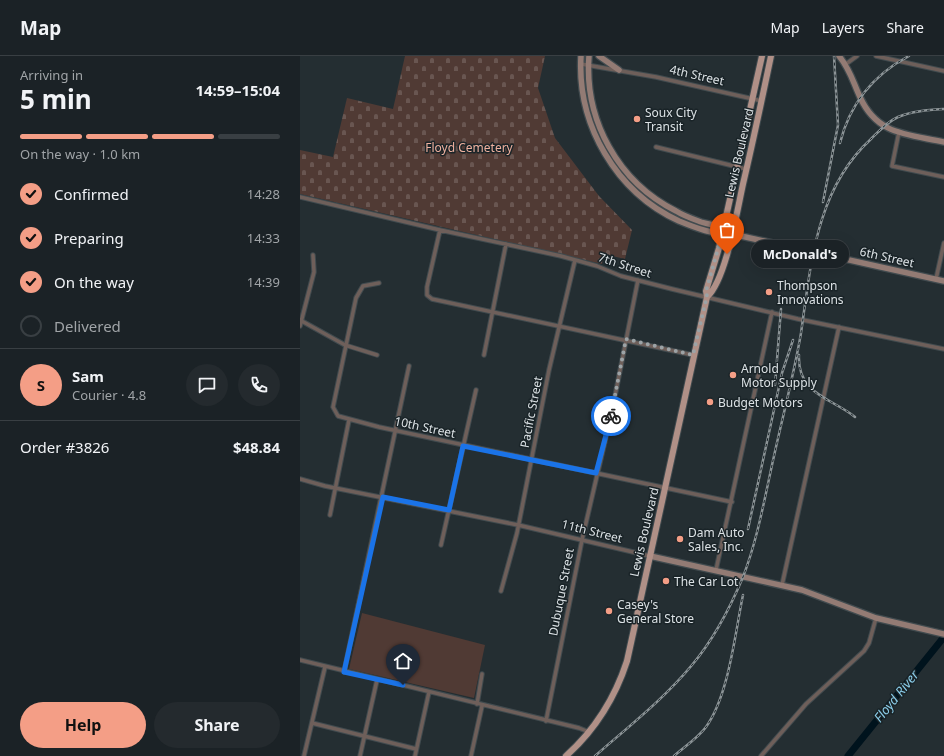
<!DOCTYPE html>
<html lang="en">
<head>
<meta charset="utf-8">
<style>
  body { margin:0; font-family:"Noto Sans",sans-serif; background:#242a2e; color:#f1f3f6; height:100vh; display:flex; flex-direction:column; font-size:15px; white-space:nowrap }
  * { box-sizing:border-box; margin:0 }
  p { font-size:13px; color:#a0a4a7 }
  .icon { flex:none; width:22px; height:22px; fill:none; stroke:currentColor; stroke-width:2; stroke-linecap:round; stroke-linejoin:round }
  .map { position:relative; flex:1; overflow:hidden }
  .sheet { display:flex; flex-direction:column; background:#1b2226; width:300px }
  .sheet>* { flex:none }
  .pin { position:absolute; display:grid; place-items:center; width:34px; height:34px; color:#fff; margin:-41px -17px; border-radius:50% 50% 50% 0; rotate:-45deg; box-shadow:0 0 4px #0007 }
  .pin .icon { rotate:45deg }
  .courier { position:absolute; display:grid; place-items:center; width:40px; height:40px; margin:-20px; border:3px solid #1a73e8; border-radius:50%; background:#fff; color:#222; box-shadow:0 1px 5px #0007 }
  .bubble { position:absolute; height:28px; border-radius:14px; background:#1b2226; box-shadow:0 4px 16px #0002,0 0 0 1px #393f43; font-size:13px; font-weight:700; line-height:28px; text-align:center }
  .summary em { font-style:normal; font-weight:700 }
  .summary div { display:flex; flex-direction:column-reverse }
  .summary { display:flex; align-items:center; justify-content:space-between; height:68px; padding:0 20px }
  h1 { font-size:26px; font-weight:700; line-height:30px }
  .bar { display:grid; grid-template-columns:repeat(4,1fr); gap:6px 4px; align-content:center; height:48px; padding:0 20px }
  .bar i { height:5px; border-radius:3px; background:#393f43 }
  .bar .on { background:#f49e86 }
  .bar p { grid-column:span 4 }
  .line { display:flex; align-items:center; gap:10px; padding:0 20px; border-top:1px solid #393f43 }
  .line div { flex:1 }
  .round { display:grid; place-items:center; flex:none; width:42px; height:42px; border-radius:21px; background:#242a2e }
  ol { padding:0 20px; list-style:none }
  li { display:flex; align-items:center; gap:12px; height:44px }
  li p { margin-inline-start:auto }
  li .icon { padding:4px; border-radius:50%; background:#f49e86; color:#111; stroke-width:4 }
  li:last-child { color:#a0a4a7 }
  li i { width:22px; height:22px; border:2px solid #393f43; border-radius:50% }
  .action { display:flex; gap:8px; margin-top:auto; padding:8px 20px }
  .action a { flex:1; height:46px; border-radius:24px; background:#f49e86; color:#111; font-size:16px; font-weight:700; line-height:46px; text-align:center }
  .action a+a { background:#242a2e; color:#f1f3f6 }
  header { display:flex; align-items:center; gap:24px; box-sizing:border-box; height:56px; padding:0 20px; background:#1b2226; border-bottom:1px solid #393f43 }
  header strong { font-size:19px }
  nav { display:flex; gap:22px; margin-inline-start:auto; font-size:14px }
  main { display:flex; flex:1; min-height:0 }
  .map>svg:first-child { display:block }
  .green { fill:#503a34 }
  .cemetery { fill:url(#cemetery-stones) }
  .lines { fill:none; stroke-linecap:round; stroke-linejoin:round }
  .river { stroke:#00131d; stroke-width:7 }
  .minor-casing { stroke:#414b4f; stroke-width:5.5 }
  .secondary-casing { stroke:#414b4f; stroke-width:8 }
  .primary-casing { stroke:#414b4f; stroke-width:8 }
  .minor { stroke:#6e5f5a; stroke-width:3.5 }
  .secondary { stroke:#937b74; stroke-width:5.5 }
  .primary { stroke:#b09087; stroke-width:6 }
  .rail-casing { stroke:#8c9497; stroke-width:2.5 }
  .rail { stroke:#1a2428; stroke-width:1; stroke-dasharray:3; stroke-linecap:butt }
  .done { stroke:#9ca3a6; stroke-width:4; stroke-dasharray:0 7.2 }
  .route { stroke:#1a73e8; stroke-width:5 }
  .poi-dot { fill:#f49e86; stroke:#1a2428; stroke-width:1.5 }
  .labels { text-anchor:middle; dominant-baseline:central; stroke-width:3; stroke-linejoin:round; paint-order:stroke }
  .street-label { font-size:12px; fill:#dce2e5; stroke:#1a2428 }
  .poi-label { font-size:12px; fill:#dce2e5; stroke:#1a2428; text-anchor:start }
  .park-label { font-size:12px; fill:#efb19f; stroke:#1a2428 }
  .water-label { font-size:13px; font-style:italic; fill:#8acce8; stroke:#1a2428 }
</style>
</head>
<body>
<header>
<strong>Map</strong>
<nav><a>Map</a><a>Layers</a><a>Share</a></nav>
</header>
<main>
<section class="sheet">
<div class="summary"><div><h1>5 min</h1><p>Arriving in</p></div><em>14:59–15:04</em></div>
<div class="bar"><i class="on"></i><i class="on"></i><i class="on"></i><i></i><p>On the way · 1.0 km</p></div>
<ol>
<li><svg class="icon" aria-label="check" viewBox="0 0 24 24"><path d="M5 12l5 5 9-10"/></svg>Confirmed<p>14:28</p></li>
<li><svg class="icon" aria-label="check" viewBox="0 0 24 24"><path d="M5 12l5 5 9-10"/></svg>Preparing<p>14:33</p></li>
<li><svg class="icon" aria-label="check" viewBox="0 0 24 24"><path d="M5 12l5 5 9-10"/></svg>On the way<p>14:39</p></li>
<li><i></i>Delivered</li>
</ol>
<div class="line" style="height:72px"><b class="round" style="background:#f49e86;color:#111">S</b><div><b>Sam</b><p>Courier · 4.8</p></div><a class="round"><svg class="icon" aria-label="chat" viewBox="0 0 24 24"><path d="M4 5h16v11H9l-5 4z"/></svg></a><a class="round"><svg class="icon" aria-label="phone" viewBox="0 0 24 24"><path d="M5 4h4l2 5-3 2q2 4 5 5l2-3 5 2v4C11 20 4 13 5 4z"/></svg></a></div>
<div class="line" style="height:52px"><div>Order #3826</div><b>$48.84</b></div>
<div class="action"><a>Help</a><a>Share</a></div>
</section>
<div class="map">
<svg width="644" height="700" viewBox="0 0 644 700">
  <defs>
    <pattern id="cemetery-stones" width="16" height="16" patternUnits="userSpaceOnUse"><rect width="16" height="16" fill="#503a34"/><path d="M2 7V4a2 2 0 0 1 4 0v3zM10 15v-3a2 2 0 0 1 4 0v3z" fill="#695651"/></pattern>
  </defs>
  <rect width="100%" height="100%" fill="#242e32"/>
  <path class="green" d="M62,557l123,32 -11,53 -125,-29z"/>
  <path class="cemetery" d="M105,0h140l-7,32 17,50 44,58 33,34 -7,29 -21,-5 -2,10 -302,-70v-44l33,7 14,-59 46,11z"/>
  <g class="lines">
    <path class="river" d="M548,700l96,-119"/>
    <g class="minor-casing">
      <path id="minor" d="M576,0l68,15
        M281,8l75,13 106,24
        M546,8l11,-8
        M599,76l-7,34 52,11
        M356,91l90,22
        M0,141l140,33 121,26 36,10 24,10 51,13 126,30 146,30
        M140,174l-13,57v8l5,4 261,56
        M636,223l8,-36
        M79,227l-16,3 -7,12 -23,109 5,9 41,11 353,75
        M0,264l45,25 32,10
        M0,270l14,-54 -1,-17
        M184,299l22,-111
        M0,423l25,7 193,39 132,31
        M30,459l19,-95
        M141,489l35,-155
        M416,514l56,-258
        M482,529l57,-258
        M201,535l16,-58 32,-163 26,-110
        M0,604l279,68 10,4
        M44,616l65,-306
        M177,648l5,-30
        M246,665l36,-181 30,-129 26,-131
        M12,667l104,26
        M4,700l21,-89
        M60,700l17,-76
        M115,700l14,-64
        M171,700l11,-50
        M461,700l45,-52 58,-53 5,-8 7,-25"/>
    </g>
    <g class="secondary-casing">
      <path id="secondary" d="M281,0c-4,69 35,136 98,165 17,7 35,14 53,13l212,47
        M289,0c-5,64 29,126 87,155 8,5 17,8 25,11 9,3 19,3 26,8
        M299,0l20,14
        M539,0c11,13 14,26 21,41 17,38 47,37 84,45
        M350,500l152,34 74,28 68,16"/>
    </g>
    <g class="primary-casing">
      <path id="primary" d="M407,241c19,-17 30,-86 36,-113 10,-42 19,-85 28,-128
        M266,700c29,-26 49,-58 61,-95l80,-364 -1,-6 13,-43 43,-192"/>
    </g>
    <use href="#minor" class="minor"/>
    <use href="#secondary" class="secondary"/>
    <use href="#primary" class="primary"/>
    <g class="rail-casing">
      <path id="rail" d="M540,87c10,-40 33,-68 69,-87
        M523,146l15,-77 -4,-69
        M499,299c-2,40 33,43 56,62
        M475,329l6,-76
        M448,473l34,-156 11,-33
        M295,700c33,-29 69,-57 97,-91 22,-26 38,-57 51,-88 15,-39 22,-81 31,-121 9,-41 20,-82 27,-123 10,-69 15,-144 70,-194 8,-8 16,-17 27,-22 14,-6 31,-7 46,-8
        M374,700c10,-9 24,-18 32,-29 23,-32 29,-94 37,-132"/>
    </g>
    <use href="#rail" class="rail"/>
  </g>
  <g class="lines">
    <path class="done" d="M311,360l15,-77 67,16 14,-59 -1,-5 18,-63 8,6 -5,20"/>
    <path class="route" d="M103,629l-59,-13 39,-175 66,13 14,-64 133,27 15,-57"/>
  </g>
  <g class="poi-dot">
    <circle cx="337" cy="63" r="4"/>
    <circle cx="469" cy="236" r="4"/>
    <circle cx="433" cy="319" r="4"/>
    <circle cx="410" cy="346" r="4"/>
    <circle cx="380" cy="483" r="4"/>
    <circle cx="366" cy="525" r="4"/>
    <circle cx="309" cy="555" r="4"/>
  </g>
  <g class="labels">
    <g class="street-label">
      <text transform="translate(397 19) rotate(13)">4th Street</text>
      <text transform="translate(439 97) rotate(-77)">Lewis Boulevard</text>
      <text transform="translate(587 201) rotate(13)">6th Street</text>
      <text transform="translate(325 209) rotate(18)">7th Street</text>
      <text transform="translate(231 356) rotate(-79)">Pacific Street</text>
      <text transform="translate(125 371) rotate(12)">10th Street</text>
      <text transform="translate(292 475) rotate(14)">11th Street</text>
      <text transform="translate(344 476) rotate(-77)">Lewis Boulevard</text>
      <text transform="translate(261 536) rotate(-79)">Dubuque Street</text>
    </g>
    <g class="poi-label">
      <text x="345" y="56">Soux City<tspan x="345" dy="14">Transit</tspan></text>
      <text x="477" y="229">Thompson<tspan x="477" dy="14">Innovations</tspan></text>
      <text x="441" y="312">Arnold<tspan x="441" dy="14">Motor Supply</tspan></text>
      <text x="418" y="346">Budget Motors</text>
      <text x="388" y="476">Dam Auto<tspan x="388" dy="14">Sales, Inc.</tspan></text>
      <text x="374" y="525">The Car Lot</text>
      <text x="317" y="548">Casey's<tspan x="317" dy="14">General Store</tspan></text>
    </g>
    <g class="park-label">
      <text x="169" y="91">Floyd Cemetery</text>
    </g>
    <g class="water-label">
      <text transform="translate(596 640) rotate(-51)">Floyd River</text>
    </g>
  </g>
</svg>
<div class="pin" style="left:427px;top:198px;background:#ea580c"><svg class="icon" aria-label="bag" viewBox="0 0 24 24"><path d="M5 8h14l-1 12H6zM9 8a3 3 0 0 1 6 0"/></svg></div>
<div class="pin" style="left:103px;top:629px;background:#1f2937"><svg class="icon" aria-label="home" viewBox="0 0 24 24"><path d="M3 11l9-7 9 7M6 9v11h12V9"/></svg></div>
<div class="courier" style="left:311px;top:360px"><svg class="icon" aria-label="bike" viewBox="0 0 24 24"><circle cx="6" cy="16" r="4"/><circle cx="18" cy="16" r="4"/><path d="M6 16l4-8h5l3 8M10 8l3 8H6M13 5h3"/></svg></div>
<div class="bubble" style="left:451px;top:184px;width:98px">McDonald's</div>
</div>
</main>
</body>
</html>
